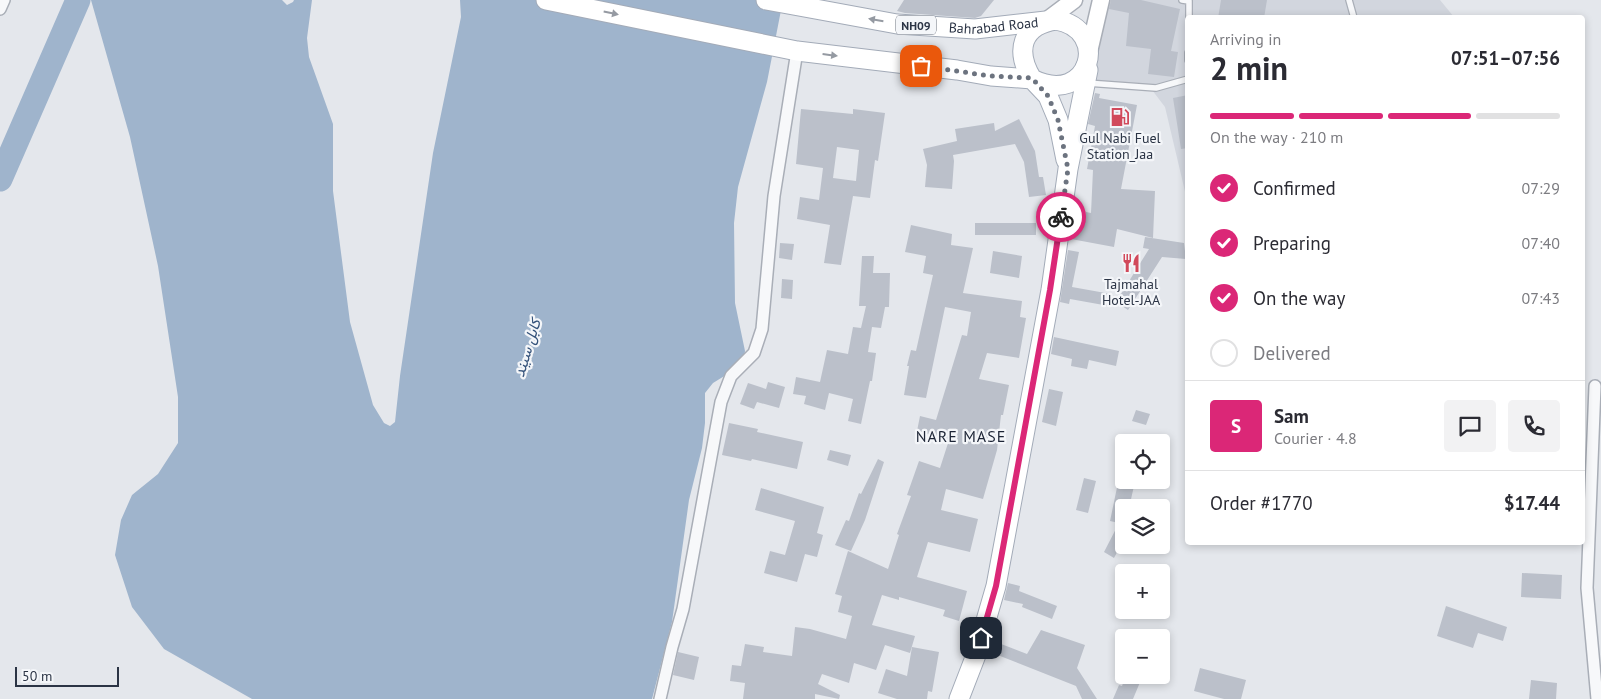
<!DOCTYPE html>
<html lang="en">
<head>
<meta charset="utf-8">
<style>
  body { margin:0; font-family:"PT Sans",Vazirmatn,sans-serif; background:#f2f2f3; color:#2b2b33; height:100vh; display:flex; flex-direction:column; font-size:19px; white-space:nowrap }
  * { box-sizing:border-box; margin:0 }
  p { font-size:16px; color:#7c7c81 }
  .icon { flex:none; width:28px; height:28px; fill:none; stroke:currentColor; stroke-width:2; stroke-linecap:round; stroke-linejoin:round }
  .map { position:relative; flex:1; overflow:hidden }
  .panel { position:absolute; left:1185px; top:15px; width:400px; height:530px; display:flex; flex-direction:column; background:#fff; border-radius:5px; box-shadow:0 2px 8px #0003 }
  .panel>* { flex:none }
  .tools { position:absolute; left:1115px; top:434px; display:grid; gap:10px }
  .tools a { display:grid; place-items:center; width:55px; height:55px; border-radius:5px; background:#fff; box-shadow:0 2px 8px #0003; font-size:25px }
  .scale { position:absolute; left:15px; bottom:12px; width:104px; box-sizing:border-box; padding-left:5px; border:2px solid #2b3445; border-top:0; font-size:14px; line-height:18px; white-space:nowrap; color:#2b3445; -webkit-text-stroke:4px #f4f6f9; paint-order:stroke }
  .pin { position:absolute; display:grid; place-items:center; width:42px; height:42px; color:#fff; margin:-21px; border-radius:10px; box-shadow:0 2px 8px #0006 }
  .courier { position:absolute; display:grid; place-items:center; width:50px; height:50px; margin:-25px; border:4px solid #db2777; border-radius:50%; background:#fff; color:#222; box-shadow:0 1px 6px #0007 }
  .headline em { font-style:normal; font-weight:700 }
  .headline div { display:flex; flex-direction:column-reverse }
  .headline { display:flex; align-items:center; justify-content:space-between; height:85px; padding:0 25px }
  h1 { font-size:32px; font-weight:700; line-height:38px }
  .bar { display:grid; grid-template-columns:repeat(4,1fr); gap:8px 5px; align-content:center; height:60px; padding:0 25px }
  .bar i { height:6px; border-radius:4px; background:#e1e1e2 }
  .bar .current { background:#db2777 }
  .bar p { grid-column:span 4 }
  .line { display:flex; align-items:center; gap:12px; padding:0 25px; border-top:1px solid #e1e1e2 }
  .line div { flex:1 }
  .round { display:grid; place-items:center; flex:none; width:52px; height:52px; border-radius:5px; background:#f2f2f3 }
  ol { padding:0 25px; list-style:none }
  li { display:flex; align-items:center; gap:15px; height:55px }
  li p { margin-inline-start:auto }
  li .icon { padding:5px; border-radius:50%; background:#db2777; color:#fff; stroke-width:4 }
  li:last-child { color:#7c7c81 }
  li i { width:28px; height:28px; border:2px solid #e1e1e2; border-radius:50% }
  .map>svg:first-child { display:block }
  .built { fill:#d2d6de }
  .water { fill:#9fb4cc }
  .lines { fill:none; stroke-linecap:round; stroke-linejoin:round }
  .river { stroke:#9fb4cc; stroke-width:25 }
  .building { fill:#bbc0ca; fill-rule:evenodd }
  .service-casing { stroke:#a9aeb7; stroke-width:8 }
  .minor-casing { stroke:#a9aeb7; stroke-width:14 }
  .secondary-casing { stroke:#a9aeb7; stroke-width:19 }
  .primary-casing { stroke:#a3abb8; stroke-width:21 }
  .service { stroke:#f7f8fa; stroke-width:5.5 }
  .minor { stroke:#f7f8fa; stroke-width:11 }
  .secondary { stroke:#fff; stroke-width:16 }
  .primary { stroke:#fff; stroke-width:19 }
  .oneway { fill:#959aa2 }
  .done { stroke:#6c737f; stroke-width:5; stroke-dasharray:0 9 }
  .route { stroke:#db2777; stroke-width:6 }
  .labels { text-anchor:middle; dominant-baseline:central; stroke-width:4.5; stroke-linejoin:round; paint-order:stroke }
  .shield { fill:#f4f6f9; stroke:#676e7b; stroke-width:1 }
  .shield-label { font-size:12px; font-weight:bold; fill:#2b3445 }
  .street-label { font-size:14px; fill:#2b3445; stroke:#f4f6f9 }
  .poi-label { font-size:14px; fill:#2b3445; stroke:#f4f6f9 }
  .water-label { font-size:15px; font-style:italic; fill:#34527a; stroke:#f4f6f9 }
  .quarter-label { font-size:16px; letter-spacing:1px; fill:#1d2536; stroke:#f4f6f9 }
</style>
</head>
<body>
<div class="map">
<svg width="1601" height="699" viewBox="0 0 1601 699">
  <rect width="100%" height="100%" fill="#e4e7ec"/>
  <path class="built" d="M1105,0h335l14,17 -266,1 -1,182 -22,-93 -16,-21 -58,-5z"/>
  <path class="water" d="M91,0h191l5,5 6,-3 1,-2h18l-5,38 2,19 24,67v67l17,131 23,83 11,18 6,3 5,-4 5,-46 33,-223 28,-136 -1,-17h323l-16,82 -29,105 -4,36 1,80 10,48 -1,6 -18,18 -13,8 -8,10v30l-3,25 -13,52 -17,122 -20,77h-400l-88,-50 -32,-42 -17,-52 6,-35 11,-25 26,-21 20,-31v-46l-20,-131 -28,-129z"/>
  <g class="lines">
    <path class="river" d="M0,179l78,-179"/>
  </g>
  <path class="building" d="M904,0h90l-13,16 -6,2 -70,-5 -8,-2z
    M1111,0h30l39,9 -9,42 7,1 -4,25 -26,-3 3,-25 -25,-3 3,-33 -20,-4z
    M1221,0h46l-3,18h-46z
    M1095,93l5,1 -1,4 38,7 -16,84 34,2 -2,47 -36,-9 -3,18 -43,-8 3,-15 9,1 3,-13 5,1 2,-43 -6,-1 8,-43 -7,-2z
    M1188,95v53l-7,1 -8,-51z
    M801,109l52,5v-5l32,4 -7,48 -3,-1 -5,38 -17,-2 -12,69 -17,-2 6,-38 -33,-6 3,-22 19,3 4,-32 -27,-4zM837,147l22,3 -3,31 -23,-3z
    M1019,119l16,32 4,26h4l3,18 -17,2 -5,-35 -9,-18 -62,11 1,6 -2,28 -27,-2 2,-22 -4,-16 34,-8 -2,-12 39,-6 1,8z
    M975,223h61v12h-61z
    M911,225l41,9 -1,11 22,3 -10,45 59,8 -2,16 6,1 -7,40 -32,-5 -8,26 30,6 -6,30h-2l-4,35 -14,49 -37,-10 -5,21 37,9 -8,33 -42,-10 -11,35 50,14 -8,30 -16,-5 2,-6 -46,-13v3l-17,-5 -10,30 43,11 -5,17 -25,-8 -9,25 -22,-7 -5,20 -27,-9 -4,10 22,11 -1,4 -24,-5v5h-72l2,-16 -15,-2 2,-16 9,1 4,-22 19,3 -1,5 29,4 3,-29 15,2 36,10 6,-23 -14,-4 4,-16 -7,-2 13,-43 40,18 11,-34 -2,-1 14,-38 -4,-1 12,-34 21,7 9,-28 -32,-9 3,-15 16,4 26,-85 5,1 4,-24 -26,-5 -19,91 -22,-3 5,-29h-2l4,-16 5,1 17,-76 -10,-2 3,-17 -21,-4z
    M1145,237l39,6 2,16 -24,-2 -34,53 -12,-8 33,-53 -6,-1z
    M780,243l14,1 -2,16 -13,-2z
    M1068,250l11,2 -7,35 39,7 -2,12 -39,-7 -1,5 -9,-2z
    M993,251l29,5 -3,22 -29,-5z
    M862,256h12l-1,17h17l-1,34h-4l-4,21 -9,-1 -4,25 8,1 -4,28h-2l-9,43 -13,-3 5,-22 -24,-6 -4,17 -21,-6 2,-8 -13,-2 3,-17 24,5 7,-32 21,4 5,-27 8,1 5,-22h-7z
    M782,279l11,1 -1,19 -11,-1z
    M1054,337l65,14 -3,15 -27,-6 -2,9 -16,-3 1,-7 -21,-5z
    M768,382l17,5 -6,21 -22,-6 -3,7 -14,-5 8,-21 18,6z
    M1049,389l14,3 -7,34 -14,-4z
    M1136,410l14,4 -4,11 -14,-4z
    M729,423l29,6 -1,3 46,10 -6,27 -45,-10 -1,2 -29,-6z
    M830,450l21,5 -3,11 -21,-6z
    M878,459l6,3 -19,58 -14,31 -16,-6 11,-25 3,1 10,-28 2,1z
    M1084,478l12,3 -8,32 -12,-3z
    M1119,478l5,1v5l10,2 -5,22h-5v31l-10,19 -10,-6 15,-29 -9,-2z
    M761,488l63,19 -7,26 6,2 -6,22 -12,-3 -8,28 -33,-9 6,-22 15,4 10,-34 -40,-11z
    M1522,573l40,2 -1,24 -40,-2z
    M1008,583l12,3 -1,5 38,15 -5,13 -30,-12 1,-3 -19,-4z
    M1446,606l61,21 -4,14 -25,-8 -5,15 -36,-12z
    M1041,630l44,15 -8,23 20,31h-15l-6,-13 -86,-34 6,-10 31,12z
    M912,647l27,5 -7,40 -4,-1 -1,8h-30l-19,-6 8,-24 21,7z
    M678,652l21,5 -5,23 -21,-5z
    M1200,668l46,12 -5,19h-17l-30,-8z
    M1126,675h17l-10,24h-20l6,-14 3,1z
    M1531,680l26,3 -1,16h-27z"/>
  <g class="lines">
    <g class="service-casing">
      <path id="service" d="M1182,0l7,1v17
        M1349,0l5,18
        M1188,53v7
        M1087,83l69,5 32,-9"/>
    </g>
    <g class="minor-casing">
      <path id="minor" d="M0,9l4,-9
        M1595,386l-8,202 10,111
        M660,699l12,-52 11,-38 38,-207 10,-26 23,-23 8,-24 12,-133 23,-145"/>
    </g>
    <g class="secondary-casing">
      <path id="secondary" d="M1046,21l28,-21
        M1089,52l12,-52"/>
    </g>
    <g class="primary-casing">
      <g id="primary">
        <path d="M546,0l251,51 160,19 34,6 41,3 16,17 10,24 8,40"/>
        <path id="s1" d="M766,0l131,24 78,5 71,-8"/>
        <path d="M1056,20c55,9 35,88 -24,59 -17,-28 -11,-54 24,-59z"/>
        <path d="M959,699l17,-44 20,-69 55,-296 17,-121 20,-99 -2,-4"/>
      </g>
    </g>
    <use href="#service" class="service"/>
    <use href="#minor" class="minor"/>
    <use href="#secondary" class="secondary"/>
    <use href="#primary" class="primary"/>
  </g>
  <defs><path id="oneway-solid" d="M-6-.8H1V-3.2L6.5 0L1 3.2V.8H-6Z" transform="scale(1.25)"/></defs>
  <g class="oneway">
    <use href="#oneway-solid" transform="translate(611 13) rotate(12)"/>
    <use href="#oneway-solid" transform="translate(876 20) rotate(-170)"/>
    <use href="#oneway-solid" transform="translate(830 55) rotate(7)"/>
  </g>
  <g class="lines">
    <path class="done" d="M921,66l70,10 41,2 16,18 10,24 10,49 -7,48"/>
    <path class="route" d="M981,638l15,-52 54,-296 11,-73"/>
  </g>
  <defs>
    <g id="fuel-bare" transform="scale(1.5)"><path d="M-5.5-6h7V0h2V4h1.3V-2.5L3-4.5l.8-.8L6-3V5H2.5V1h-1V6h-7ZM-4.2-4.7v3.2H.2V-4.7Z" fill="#d1495b" stroke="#f4f6f9" stroke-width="2.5" paint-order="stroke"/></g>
    <g id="restaurant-bare" transform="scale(1.5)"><path d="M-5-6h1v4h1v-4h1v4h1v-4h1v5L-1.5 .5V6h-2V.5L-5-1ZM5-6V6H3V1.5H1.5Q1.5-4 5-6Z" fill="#d1495b" stroke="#f4f6f9" stroke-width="2.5" paint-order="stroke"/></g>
  </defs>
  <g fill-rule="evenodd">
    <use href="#fuel-bare" x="1120" y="117"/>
    <use href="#restaurant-bare" x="1131" y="263"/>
  </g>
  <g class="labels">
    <rect class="shield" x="896" y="15.5" width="40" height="19" rx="4"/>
    <g class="shield-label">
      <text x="916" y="25">NH09</text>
    </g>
    <g class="street-label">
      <text stroke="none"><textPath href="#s1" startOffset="230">Bahrabad Road</textPath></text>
    </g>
    <g class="poi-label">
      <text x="1120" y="138">Gul Nabi Fuel<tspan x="1120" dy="16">Station_Jaa</tspan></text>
      <text x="1131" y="284">Tajmahal<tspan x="1131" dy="16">Hotel-JAA</tspan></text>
    </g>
    <g class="water-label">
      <text transform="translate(527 348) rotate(-73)">کابل سيند</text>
    </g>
    <g class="quarter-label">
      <text x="961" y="436">NARE MASE</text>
    </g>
  </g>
</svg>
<div class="tools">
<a><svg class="icon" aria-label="locate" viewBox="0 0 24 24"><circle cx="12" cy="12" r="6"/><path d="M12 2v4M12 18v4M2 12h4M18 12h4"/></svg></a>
<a><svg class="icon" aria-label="layers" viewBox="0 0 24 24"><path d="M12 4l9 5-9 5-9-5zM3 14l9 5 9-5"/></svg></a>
<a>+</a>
<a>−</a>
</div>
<div class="scale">50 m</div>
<div class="pin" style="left:921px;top:66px;background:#ea580c"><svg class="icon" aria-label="bag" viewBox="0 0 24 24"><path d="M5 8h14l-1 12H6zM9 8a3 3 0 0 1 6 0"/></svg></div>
<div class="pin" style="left:981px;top:638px;background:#1f2937"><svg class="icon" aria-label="home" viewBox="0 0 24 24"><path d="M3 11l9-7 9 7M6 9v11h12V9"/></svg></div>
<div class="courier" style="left:1061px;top:217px"><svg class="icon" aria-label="bike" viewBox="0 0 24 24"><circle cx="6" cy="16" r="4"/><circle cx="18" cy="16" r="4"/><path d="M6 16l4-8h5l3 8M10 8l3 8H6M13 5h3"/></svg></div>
<section class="panel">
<div class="headline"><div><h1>2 min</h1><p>Arriving in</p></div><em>07:51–07:56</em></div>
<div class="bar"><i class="current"></i><i class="current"></i><i class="current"></i><i></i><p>On the way · 210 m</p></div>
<ol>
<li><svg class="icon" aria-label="check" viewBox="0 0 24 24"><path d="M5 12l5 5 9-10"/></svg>Confirmed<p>07:29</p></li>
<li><svg class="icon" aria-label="check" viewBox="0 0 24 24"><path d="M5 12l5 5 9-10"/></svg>Preparing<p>07:40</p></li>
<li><svg class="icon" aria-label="check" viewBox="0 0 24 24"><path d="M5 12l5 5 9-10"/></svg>On the way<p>07:43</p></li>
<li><i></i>Delivered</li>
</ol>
<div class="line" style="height:90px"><b class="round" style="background:#db2777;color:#fff">S</b><div><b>Sam</b><p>Courier · 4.8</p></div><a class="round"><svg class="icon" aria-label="chat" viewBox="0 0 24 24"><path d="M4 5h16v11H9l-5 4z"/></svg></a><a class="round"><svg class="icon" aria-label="phone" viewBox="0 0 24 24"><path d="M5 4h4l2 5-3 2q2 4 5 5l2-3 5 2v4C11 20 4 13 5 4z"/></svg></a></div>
<div class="line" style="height:65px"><div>Order #1770</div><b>$17.44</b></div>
</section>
</div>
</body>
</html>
